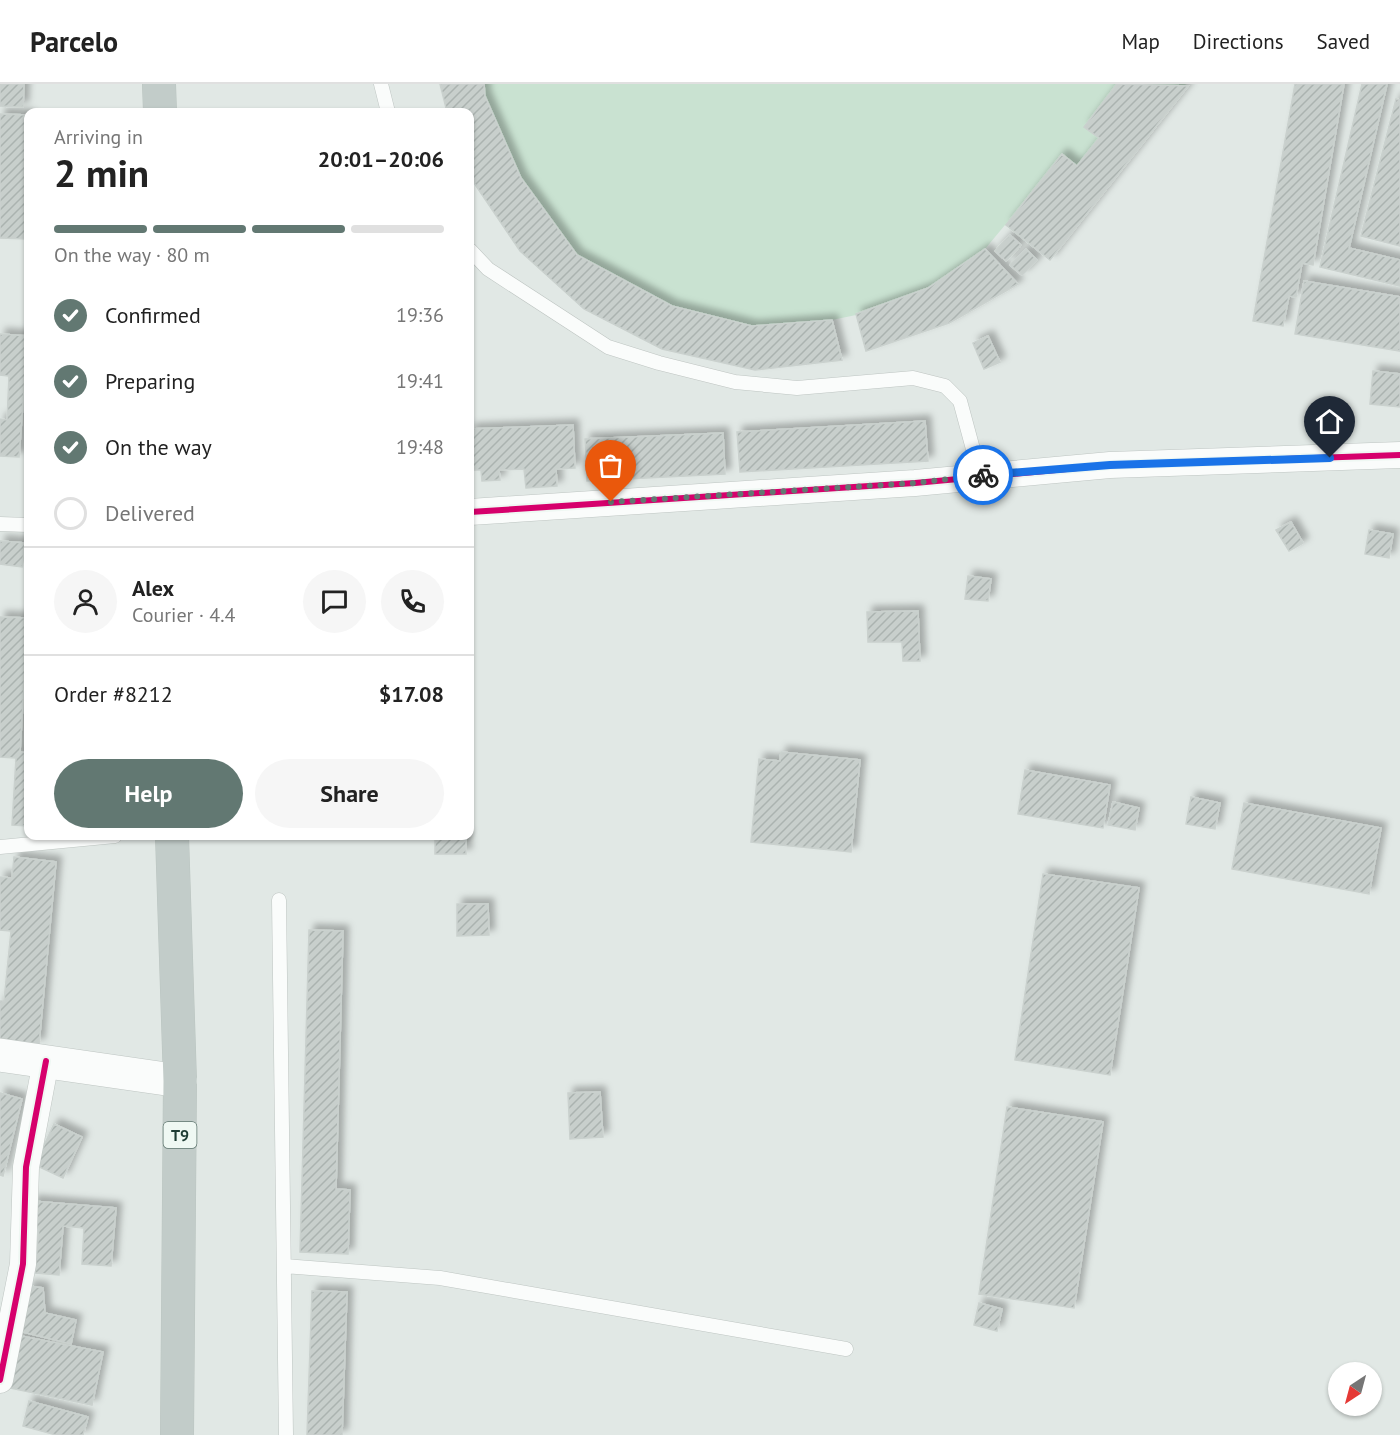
<!DOCTYPE html>
<html lang="en">
<head>
<meta charset="utf-8">
<style>
  body { margin:0; font-family:"PT Sans",sans-serif; background:#f6f6f6; color:#222; height:100vh; display:flex; flex-direction:column; font-size:22px; white-space:nowrap }
  * { box-sizing:border-box; margin:0 }
  p { font-size:20px; color:#767676 }
  .icon { flex:none; width:33px; height:33px; fill:none; stroke:currentColor; stroke-width:2; stroke-linecap:round; stroke-linejoin:round }
  .map { position:relative; flex:1; overflow:hidden }
  .details { position:absolute; left:24px; top:24px; width:450px; height:732px; display:flex; flex-direction:column; background:#fff; border-radius:12px; box-shadow:0 2px 4px #0004 }
  .details>* { flex:none }
  .needle { width:39px; rotate:216deg }
  .fabs { position:absolute; left:1328px; top:1278px; display:grid; gap:12px }
  .fabs a { display:grid; place-items:center; width:54px; height:54px; border-radius:50%; background:#fff; box-shadow:0 2px 4px #0004; font-size:30px }
  .pin { position:absolute; display:grid; place-items:center; width:51px; height:51px; color:#fff; margin:-62px -26px; border-radius:50% 50% 50% 0; rotate:-45deg; box-shadow:0 0 6px #0007 }
  .pin .icon { rotate:45deg }
  .courier { position:absolute; display:grid; place-items:center; width:60px; height:60px; margin:-30px; border:4px solid #1a73e8; border-radius:50%; background:#fff; color:#222; box-shadow:0 2px 8px #0007 }
  .headline em { font-style:normal; font-weight:600 }
  .headline div { display:flex; flex-direction:column-reverse }
  .headline { display:flex; align-items:center; justify-content:space-between; height:102px; padding:0 30px }
  h1 { font-size:39px; font-weight:600; line-height:45px }
  .bar { display:grid; grid-template-columns:repeat(4,1fr); gap:9px 6px; align-content:center; height:72px; padding:0 30px }
  .bar i { height:8px; border-radius:4px; background:#e0e0e0 }
  .bar .current { background:#627872 }
  .bar p { grid-column:span 4 }
  .line { display:flex; align-items:center; gap:15px; padding:0 30px; border-top:2px solid #e0e0e0 }
  .line div { flex:1 }
  .round { display:grid; place-items:center; flex:none; width:63px; height:63px; border-radius:32px; background:#f6f6f6 }
  ol { padding:0 30px; list-style:none }
  li { display:flex; align-items:center; gap:18px; height:66px }
  li p { margin-inline-start:auto }
  li .icon { padding:6px; border-radius:50%; background:#627872; color:#fff; stroke-width:4 }
  li:last-child { color:#767676 }
  li i { width:33px; height:33px; border:3px solid #e0e0e0; border-radius:50% }
  .action { display:flex; gap:12px; margin-top:auto; padding:12px 30px }
  .action a { flex:1; height:69px; border-radius:36px; background:#627872; color:#fff; font-size:24px; font-weight:600; line-height:69px; text-align:center }
  .action a+a { background:#f6f6f6; color:#222 }
  header { display:flex; align-items:center; gap:36px; box-sizing:border-box; height:84px; padding:0 30px; background:#fff; border-bottom:2px solid #e0e0e0 }
  header strong { font-size:28px }
  nav { display:flex; gap:33px; margin-inline-start:auto; font-size:21px }
  .map>svg:first-child { display:block }
  .park { fill:#c9e2d1 }
  .building { fill:url(#building-hatch); stroke:#cad1ce; stroke-width:1.5; filter:url(#shadow) }
  .lines { fill:none; stroke-linecap:round; stroke-linejoin:round }
  .service-casing { stroke:#bec5c2; stroke-width:15 }
  .minor-casing { stroke:#bec5c2; stroke-width:27 }
  .tertiary-casing { stroke:#bec5c2; stroke-width:34 }
  .trunk-casing { stroke:#bbc5c1; stroke-width:34 }
  .service { stroke:#fafcfb; stroke-width:14 }
  .minor { stroke:#fafcfb; stroke-width:26 }
  .tertiary { stroke:#fafcfb; stroke-width:33 }
  .trunk { stroke:#c2ccc9; stroke-width:33 }
  .cycleway-casing { stroke:#eff8f3; stroke-width:10 }
  .cycleway { stroke:#d6006c; stroke-width:6 }
  .done { stroke:#627872; stroke-width:6; stroke-dasharray:0 10.8 }
  .route { stroke:#1a73e8; stroke-width:8 }
  .labels { text-anchor:middle; dominant-baseline:central; stroke-width:4.5; stroke-linejoin:round; paint-order:stroke }
  .shield { fill:#eff8f3; stroke:#5d746d; stroke-width:1.5 }
  .shield-label { font-size:16px; font-weight:bold; fill:#1e3c34 }
</style>
</head>
<body>
<header>
<strong>Parcelo</strong>
<nav><a>Map</a><a>Directions</a><a>Saved</a></nav>
</header>
<div class="map">
<svg width="1400" height="1351" viewBox="0 0 1400 1351">
  <defs>
    <pattern id="building-hatch" width="6" height="6" patternUnits="userSpaceOnUse" patternTransform="scale(1.5)"><rect width="6" height="6" fill="#c8cfcc"/><path d="M-1 1l2-2M0 6l6-6M5 7l2-2" fill="none" stroke="#abb3b0"/></pattern>
    <filter id="shadow"><feDropShadow dx="5.5" dy="-5.5" stdDeviation="3" flood-color="#0004"/></filter>
  </defs>
  <rect width="100%" height="100%" fill="#e1e8e5"/>
  <path class="park" d="M440,0h745l3,2 -138,174 -45,-35 -20,24 33,35 -69,39 -83,28 -10,-36 -24,5 10,40 -180,-11 -78,-40 -64,-58 -50,-74v-65h-23z"/>
  <path class="building" d="M0,0h24l-1,23 -23,-1z
    M440,0h44l1,12 36,82 56,77 95,51 80,20 80,-6 10,40 -87,10 -93,-21 -78,-40 -64,-58 -50,-74v-65h-23z
    M1117,0l71,2 -138,174 -44,-35 56,-71 15,12 22,-28 -15,-11z
    M1295,0h49l-31,181 -11,-2 -6,34 -7,-1 -6,30 -30,-5z
    M1362,0h25l-38,164 51,12v26l-80,-19z
    M1396,15l4,1v146l-39,-10z
    M0,30l28,1v124l-28,-1z
    M1010,151l11,10 -15,16 -11,-10z
    M985,165l33,35 -69,39 -83,28 -10,-37 72,-26z
    M1026,165l11,11 -15,15 -12,-10z
    M1304,197l96,16v54l-105,-17z
    M0,250l28,2 -9,121 -19,-1v-37l7,1 2,-44 -9,-1z
    M988,252l12,26 -16,7 -11,-26z
    M1373,287l27,3v33l-30,-3z
    M925,337l3,40 -188,11 -3,-40z
    M573,341l2,43 -19,1 1,17 -31,2 -2,-19 -25,1 1,10 -18,1 -1,-11h-11v-41z
    M723,349l2,41 -138,7 -2,-42z
    M1291,438l12,21 -14,8 -13,-21z
    M1369,446l24,4 -4,24 -24,-4z
    M0,457l25,2 -3,24 -22,-3z
    M968,492l23,3 -3,22 -23,-2z
    M918,527l2,50h-17l-1,-19h-34l-1,-30z
    M0,533l28,1 -8,134 8,1v73l-16,-1 4,-67 -16,-1z
    M781,668l79,8 -9,92 -100,-10 8,-83 21,2z
    M1025,686l85,15 -7,43 -85,-14z
    M1191,713l29,6 -5,26 -29,-5z
    M1113,718l26,6 -4,22 -27,-5z
    M1244,719l137,25 -12,66 -137,-25z
    M435,752h31v18h-31z
    M14,773l42,5 -17,182 -39,-4v-39h4l7,-70 -11,-1v-53l12,1z
    M1043,790l96,14 -29,187 -95,-15z
    M457,820h31l1,31 -32,1z
    M309,846l34,1 -7,258 14,1 -2,64 -48,-2z
    M600,1008l3,45 -33,2 -2,-46z
    M0,1009l22,6 -19,77 -3,-1z
    M1007,1023l96,15 -29,186 -95,-14z
    M54,1040l28,13 -19,41 -28,-13z
    M32,1117l84,7 -5,58 -29,-2 2,-36 -21,-2 -4,49 -24,-2 4,-45 -9,-1z
    M29,1202l14,2 2,25 31,7 -5,24 -52,-13z
    M312,1207l35,1 -5,143h-35z
    M979,1219l23,6 -5,22 -23,-6z
    M16,1251l87,17 -11,53 -87,-18z
    M29,1317l59,16 -5,18h-27l-33,-9z"/>
  <g class="lines">
    <g class="service-casing">
      <path id="service" d="M381,0l7,28
        M470,166l18,19 120,78 51,16 76,19 62,6 116,-10 32,8 15,15 20,74
        M0,440l28,1
        M0,763l115,-11
        M279,816l7,535
        M284,1182l156,12 406,71"/>
    </g>
    <g class="minor-casing">
      <path id="minor" d="M470,428l445,-29 195,-18 290,-10
        M0,1296l23,-116 3,-97 20,-106"/>
    </g>
    <g class="tertiary-casing">
      <path id="tertiary" d="M0,971l180,26"/>
    </g>
    <g class="trunk-casing">
      <path id="trunk" d="M159,0l1,28
        M172,752l8,245 -3,354"/>
    </g>
    <use href="#service" class="service"/>
    <use href="#minor" class="minor"/>
    <use href="#tertiary" class="tertiary"/>
    <use href="#trunk" class="trunk"/>
    <g class="cycleway-casing">
      <path id="cycleway" d="M470,428l445,-29 195,-18 290,-10
        M0,1296l23,-116 3,-97 20,-106"/>
    </g>
    <use href="#cycleway" class="cycleway"/>
  </g>
  <g class="lines">
    <path class="done" d="M611,418l304,-19 68,-8"/>
    <path class="route" d="M983,391l127,-10 220,-7"/>
  </g>
  <g class="labels">
    <rect class="shield" x="163.5" y="1038" width="33" height="26" rx="4.5"/>
    <g class="shield-label">
      <text x="180" y="1051">T9</text>
    </g>
  </g>
</svg>
<div class="fabs">
<a><svg class="needle" viewBox="-14 -14 28 28"><path d="M0-13l5 13h-10z" fill="#e53935"/><path d="M0 13l5-13h-10z" fill="#767676"/></svg></a>
</div>
<div class="pin" style="left:611px;top:418px;background:#ea580c"><svg class="icon" aria-label="bag" viewBox="0 0 24 24"><path d="M5 8h14l-1 12H6zM9 8a3 3 0 0 1 6 0"/></svg></div>
<div class="pin" style="left:1330px;top:374px;background:#1f2937"><svg class="icon" aria-label="home" viewBox="0 0 24 24"><path d="M3 11l9-7 9 7M6 9v11h12V9"/></svg></div>
<div class="courier" style="left:983px;top:391px"><svg class="icon" aria-label="bike" viewBox="0 0 24 24"><circle cx="6" cy="16" r="4"/><circle cx="18" cy="16" r="4"/><path d="M6 16l4-8h5l3 8M10 8l3 8H6M13 5h3"/></svg></div>
<section class="details">
<div class="headline"><div><h1>2 min</h1><p>Arriving in</p></div><em>20:01–20:06</em></div>
<div class="bar"><i class="current"></i><i class="current"></i><i class="current"></i><i></i><p>On the way · 80 m</p></div>
<ol>
<li><svg class="icon" aria-label="check" viewBox="0 0 24 24"><path d="M5 12l5 5 9-10"/></svg>Confirmed<p>19:36</p></li>
<li><svg class="icon" aria-label="check" viewBox="0 0 24 24"><path d="M5 12l5 5 9-10"/></svg>Preparing<p>19:41</p></li>
<li><svg class="icon" aria-label="check" viewBox="0 0 24 24"><path d="M5 12l5 5 9-10"/></svg>On the way<p>19:48</p></li>
<li><i></i>Delivered</li>
</ol>
<div class="line" style="height:108px"><a class="round"><svg class="icon" aria-label="person" viewBox="0 0 24 24"><circle cx="12" cy="8" r="4"/><path d="M4 21q1-7 8-7t8 7"/></svg></a><div><b>Alex</b><p>Courier · 4.4</p></div><a class="round"><svg class="icon" aria-label="chat" viewBox="0 0 24 24"><path d="M4 5h16v11H9l-5 4z"/></svg></a><a class="round"><svg class="icon" aria-label="phone" viewBox="0 0 24 24"><path d="M5 4h4l2 5-3 2q2 4 5 5l2-3 5 2v4C11 20 4 13 5 4z"/></svg></a></div>
<div class="line" style="height:78px"><div>Order #8212</div><b>$17.08</b></div>
<div class="action"><a>Help</a><a>Share</a></div>
</section>
</div>
</body>
</html>
